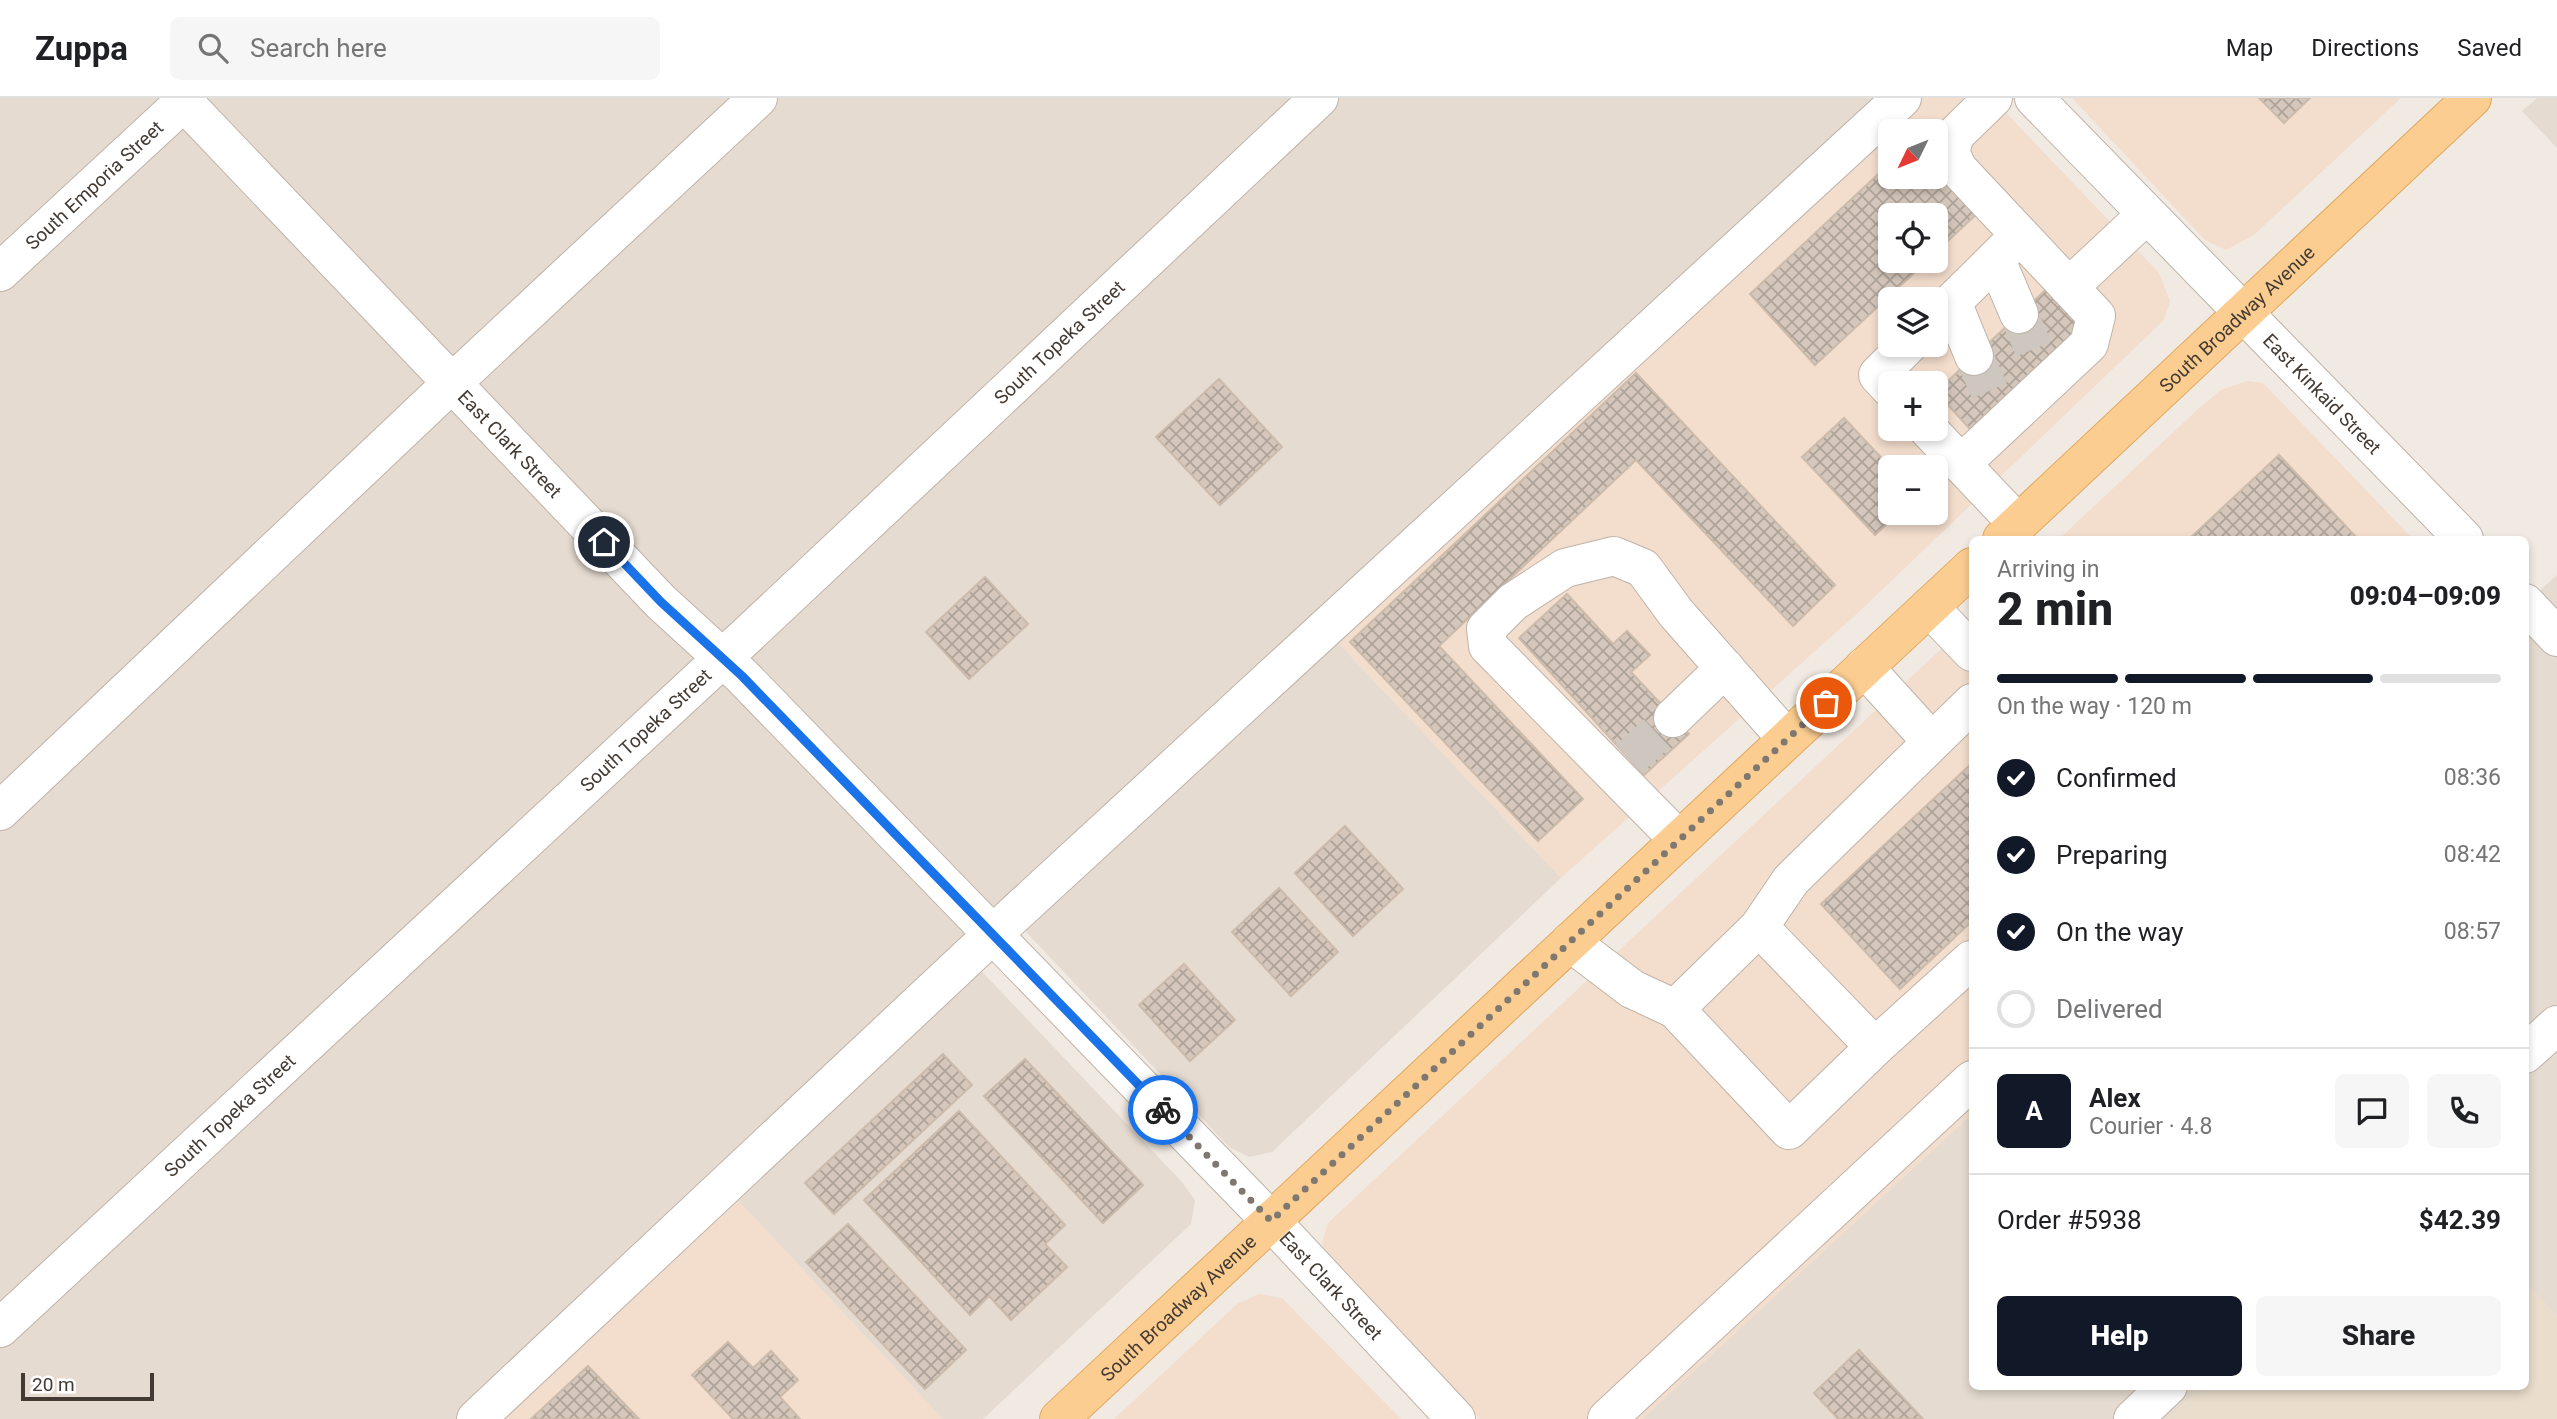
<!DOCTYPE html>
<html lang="en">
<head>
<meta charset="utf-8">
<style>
  body { margin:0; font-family:Roboto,sans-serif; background:#f6f6f6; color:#202124; height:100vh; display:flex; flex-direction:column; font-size:26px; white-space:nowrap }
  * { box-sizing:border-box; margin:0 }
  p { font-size:23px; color:#757577 }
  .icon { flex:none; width:38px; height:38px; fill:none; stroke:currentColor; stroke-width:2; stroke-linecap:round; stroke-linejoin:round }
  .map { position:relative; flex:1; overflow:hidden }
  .panel { position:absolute; left:1969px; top:438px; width:560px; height:854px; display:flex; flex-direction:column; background:#fff; border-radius:10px; box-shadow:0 4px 10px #0003 }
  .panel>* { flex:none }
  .needle { width:46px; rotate:227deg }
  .tools { position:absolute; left:1878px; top:21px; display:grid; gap:14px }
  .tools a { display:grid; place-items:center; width:70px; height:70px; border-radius:10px; background:#fff; box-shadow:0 4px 10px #0003; font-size:35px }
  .scale { position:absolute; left:21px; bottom:18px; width:133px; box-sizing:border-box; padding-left:7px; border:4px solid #423a33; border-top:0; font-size:19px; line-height:24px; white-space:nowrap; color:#423a33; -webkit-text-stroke:5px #fff; paint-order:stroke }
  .pin { position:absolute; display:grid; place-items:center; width:60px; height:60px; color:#fff; margin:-30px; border:4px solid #fff; border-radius:50%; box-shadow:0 2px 7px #0007 }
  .courier { position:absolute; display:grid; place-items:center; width:70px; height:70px; margin:-35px; border:5px solid #1a73e8; border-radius:50%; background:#fff; color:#222; box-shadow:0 2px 9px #0007 }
  .head em { font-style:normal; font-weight:800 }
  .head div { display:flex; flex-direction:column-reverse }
  .head { display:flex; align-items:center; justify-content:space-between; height:119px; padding:0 28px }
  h1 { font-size:46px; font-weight:800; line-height:52px }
  .bar { display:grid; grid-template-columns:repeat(4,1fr); gap:10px 7px; align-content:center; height:84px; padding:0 28px }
  .bar i { height:9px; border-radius:5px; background:#e0e0e0 }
  .bar .active { background:#111827 }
  .bar p { grid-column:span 4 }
  .line { display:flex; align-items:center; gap:18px; padding:0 28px; border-top:2px solid #e0e0e0 }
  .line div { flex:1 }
  .round { display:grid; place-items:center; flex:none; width:74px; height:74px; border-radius:10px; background:#f6f6f6 }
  ol { padding:0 28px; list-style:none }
  li { display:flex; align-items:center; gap:21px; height:77px }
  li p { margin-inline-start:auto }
  li .icon { padding:7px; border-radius:50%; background:#111827; color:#fff; stroke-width:4 }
  li:last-child { color:#757577 }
  li i { width:38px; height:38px; border:4px solid #e0e0e0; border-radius:50% }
  .cta { display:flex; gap:14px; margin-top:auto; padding:14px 28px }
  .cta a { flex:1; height:80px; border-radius:10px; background:#111827; color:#fff; font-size:28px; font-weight:800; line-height:80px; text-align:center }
  .cta a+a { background:#f6f6f6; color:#202124 }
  header { display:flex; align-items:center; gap:42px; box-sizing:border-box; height:98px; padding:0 35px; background:#fff; border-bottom:2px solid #e0e0e0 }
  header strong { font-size:33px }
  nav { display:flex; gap:38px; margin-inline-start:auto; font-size:24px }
  .search { width:490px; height:63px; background:#f6f6f6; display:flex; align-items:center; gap:18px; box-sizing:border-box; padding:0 24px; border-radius:10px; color:#757577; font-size:26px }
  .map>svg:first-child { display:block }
  .residential { fill:#e5dbd0 }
  .commercial { fill:#f3ddcd; fill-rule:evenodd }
  .education { fill:#eaddcc }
  .building { fill:url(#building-cross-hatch); stroke:#ccbbab; stroke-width:2 }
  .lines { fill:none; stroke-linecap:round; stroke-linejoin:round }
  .minor-tunnel { stroke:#cec7bf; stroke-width:38; stroke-dasharray:38 19; stroke-linecap:butt }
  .minor-casing { stroke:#bfb3a8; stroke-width:40 }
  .major-casing { stroke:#e0a761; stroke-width:40 }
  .minor { stroke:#fff; stroke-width:38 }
  .major { stroke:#fccd90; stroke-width:38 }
  .done { stroke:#7f7870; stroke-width:7; stroke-dasharray:0 12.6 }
  .route { stroke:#1a73e8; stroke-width:9 }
  .labels { text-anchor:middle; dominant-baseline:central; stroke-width:6; stroke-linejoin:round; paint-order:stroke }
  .street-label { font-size:19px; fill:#423a33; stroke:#fff }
</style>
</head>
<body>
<header>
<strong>Zuppa</strong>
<div class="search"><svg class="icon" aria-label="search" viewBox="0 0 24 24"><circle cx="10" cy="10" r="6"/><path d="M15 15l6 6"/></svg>Search here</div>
<nav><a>Map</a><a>Directions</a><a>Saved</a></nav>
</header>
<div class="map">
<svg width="2557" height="1321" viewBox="0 0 2557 1321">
  <defs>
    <pattern id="building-cross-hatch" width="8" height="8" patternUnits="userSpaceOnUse" patternTransform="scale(1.75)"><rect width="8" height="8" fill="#d5c7bb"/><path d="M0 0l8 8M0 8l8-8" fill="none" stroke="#aea399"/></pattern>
  </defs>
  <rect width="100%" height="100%" fill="#f1eae2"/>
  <path class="residential" d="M0,0h1878l-555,529 238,251 -289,274 -23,5 -20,-10 -216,-229 -43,41 211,222 14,19 -4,24 -208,195h-40l-217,-231 -248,231h-478z
    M2537,0h20v50l-35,-37z
    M2557,477v741l-32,-34v-678z
    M1972,1016v272h231l-35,33h-526z"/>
  <path class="commercial" d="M1878,0h114l167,175 11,28 -6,19 -303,290 -300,268 -238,-251zM1890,33h46v46h-46zM1890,117h46v46h-46zM1890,201h46v46h-46zM1890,285h46v46h-46zM1890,369h46v46h-46z
    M2072,0h329l-147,137 -28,15 -21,-10z
    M2247,283l16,2 150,156h-354l138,-129 24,-20z
    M1972,522v494l-330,305h-162l-151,-159 -7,-17 6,-20z
    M726,1089l217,232h-465z
    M1259,1196l23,4 119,121h-287l123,-115z"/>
  <path class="education" d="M2525,1184l32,34v103h-389l35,-33h322z"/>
  <path class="building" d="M2259,0h51l-26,25z
    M1936,63l45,49 -45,42v-37h-46v46h37l-112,104 -65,-71 140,-131v14h46z
    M2053,185l34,37 -117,109 -34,-37z
    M1636,275l199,212 -42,41 -157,-166 -197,186 144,153 -45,42 -188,-199z
    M1219,281l63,68 -62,58 -64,-68z
    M1844,320l46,49v46h9l-24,22 -73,-78z
    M2279,357l79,84h-169z
    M985,479l43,47 -59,55 -43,-47z
    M1567,496l46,50 14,-13 23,24 -19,17 58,62 -45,41 -125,-137z
    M1972,665v158l-72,68 -79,-85z
    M1345,728l58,63 -50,47 -58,-63z
    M1279,790l59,64 -47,44 -59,-64z
    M1184,866l51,56 -45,41 -51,-56z
    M943,956l29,31 -138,129 -29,-31z
    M1025,961l118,126 -40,38 -119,-127z
    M959,1013l106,114 -20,19 22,23 -56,53 -22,-24 -19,19 -106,-115z
    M848,1126l118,126 -41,39 -119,-127z
    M728,1244l25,26 18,-17 27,29 -18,17 20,22h-67l-41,-44z
    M1859,1252l64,69h-85l-24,-26z
    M588,1268l51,53h-108z"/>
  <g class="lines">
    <path class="minor-tunnel" d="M2019,216l21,50
      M1974,258l22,49
      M1629,661l44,-41"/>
    <g class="minor-casing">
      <g id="minor">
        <path id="s1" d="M180,0l481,504 81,74 529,545 185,198"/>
        <path id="s2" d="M2034,0l430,441"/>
        <path d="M1996,162l23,54"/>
        <path id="s3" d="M0,174l188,-174"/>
        <path d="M2069,189l77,-72"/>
        <path d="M1952,204l22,54"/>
        <path d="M1936,220l83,-82"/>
        <path d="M1890,290l-12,-13 30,-30"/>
        <path d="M1928,331l90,95"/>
        <path d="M1961,366l128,-120 7,-28 -138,-147 -8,-17 5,-17 38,-37"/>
        <path d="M2525,505l32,34"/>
        <path d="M1929,509l43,45"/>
        <path d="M1864,569l68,75"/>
        <path d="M1673,620l52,-50"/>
        <path d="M0,713l452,-428 306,-285"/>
        <path d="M1679,742l-191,-194 -2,-17 27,-27 52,-34 49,-12 29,12 33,45 111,126"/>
        <path d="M1759,829l116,120 -86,83 -114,-121 84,-82 32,-47 181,-177"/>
        <path d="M1570,844l62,47 43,20"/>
        <path d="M1875,949l96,-87"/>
        <path d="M2525,956l32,-29"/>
        <path id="s4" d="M0,1230l723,-670 596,-560"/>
        <path d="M476,1321l517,-485 909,-836"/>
        <path d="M1607,1321l365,-339"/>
        <path d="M2133,1321l35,-33"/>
      </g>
    </g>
    <g class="major-casing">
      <g id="major">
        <path id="s5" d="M2002,441l470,-441"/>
        <path id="s6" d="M1059,1321l913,-852"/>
      </g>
    </g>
    <use href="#minor" class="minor"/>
    <use href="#major" class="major"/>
  </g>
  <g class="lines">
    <path class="done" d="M1163,1012l108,111 555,-518"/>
    <path class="route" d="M604,444l57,60 81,74 421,434"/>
  </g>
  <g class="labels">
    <g class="street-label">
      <text stroke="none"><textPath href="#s3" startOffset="128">South Emporia Street</textPath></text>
      <text stroke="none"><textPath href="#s5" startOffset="322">South Broadway Avenue</textPath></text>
      <text stroke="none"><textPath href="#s4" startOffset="1447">South Topeka Street</textPath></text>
      <text stroke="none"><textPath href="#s2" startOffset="413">East Kinkaid Street</textPath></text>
      <text stroke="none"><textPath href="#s1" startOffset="478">East Clark Street</textPath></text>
      <text stroke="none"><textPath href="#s4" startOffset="880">South Topeka Street</textPath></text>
      <text stroke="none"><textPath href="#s4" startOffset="313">South Topeka Street</textPath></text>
      <text stroke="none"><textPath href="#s1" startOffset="1654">East Clark Street</textPath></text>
      <text stroke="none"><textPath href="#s6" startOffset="163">South Broadway Avenue</textPath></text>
    </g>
  </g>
</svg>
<div class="tools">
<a><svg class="needle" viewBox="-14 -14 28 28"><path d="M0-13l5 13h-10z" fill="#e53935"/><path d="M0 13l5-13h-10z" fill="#757577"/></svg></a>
<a><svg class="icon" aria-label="locate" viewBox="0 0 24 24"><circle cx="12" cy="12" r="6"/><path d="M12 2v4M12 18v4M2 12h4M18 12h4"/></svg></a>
<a><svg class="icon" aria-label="layers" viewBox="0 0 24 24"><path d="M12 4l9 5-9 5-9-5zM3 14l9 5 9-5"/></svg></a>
<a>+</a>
<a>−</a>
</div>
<div class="scale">20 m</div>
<div class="pin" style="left:1826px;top:605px;background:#ea580c"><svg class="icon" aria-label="bag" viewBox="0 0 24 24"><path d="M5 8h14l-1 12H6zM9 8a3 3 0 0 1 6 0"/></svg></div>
<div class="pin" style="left:604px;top:444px;background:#1f2937"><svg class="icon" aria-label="home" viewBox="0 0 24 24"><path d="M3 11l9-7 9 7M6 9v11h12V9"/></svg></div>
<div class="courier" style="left:1163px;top:1012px"><svg class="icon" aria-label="bike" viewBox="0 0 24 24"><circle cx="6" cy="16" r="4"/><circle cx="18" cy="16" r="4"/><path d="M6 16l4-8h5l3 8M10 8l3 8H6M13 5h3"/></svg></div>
<section class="panel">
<div class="head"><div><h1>2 min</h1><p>Arriving in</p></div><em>09:04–09:09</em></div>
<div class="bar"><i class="active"></i><i class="active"></i><i class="active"></i><i></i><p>On the way · 120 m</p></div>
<ol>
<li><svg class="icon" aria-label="check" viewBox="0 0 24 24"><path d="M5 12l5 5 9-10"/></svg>Confirmed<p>08:36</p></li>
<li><svg class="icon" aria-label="check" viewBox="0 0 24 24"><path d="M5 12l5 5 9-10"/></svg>Preparing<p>08:42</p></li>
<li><svg class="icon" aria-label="check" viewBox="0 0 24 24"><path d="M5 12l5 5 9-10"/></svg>On the way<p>08:57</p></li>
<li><i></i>Delivered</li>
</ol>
<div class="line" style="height:126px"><b class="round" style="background:#111827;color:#fff">A</b><div><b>Alex</b><p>Courier · 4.8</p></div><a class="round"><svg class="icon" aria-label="chat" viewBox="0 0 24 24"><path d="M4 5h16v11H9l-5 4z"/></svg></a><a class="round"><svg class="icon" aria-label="phone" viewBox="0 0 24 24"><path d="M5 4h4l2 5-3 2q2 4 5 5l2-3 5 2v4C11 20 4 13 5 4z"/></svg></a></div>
<div class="line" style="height:91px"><div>Order #5938</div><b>$42.39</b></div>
<div class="cta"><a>Help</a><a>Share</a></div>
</section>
</div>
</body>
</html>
